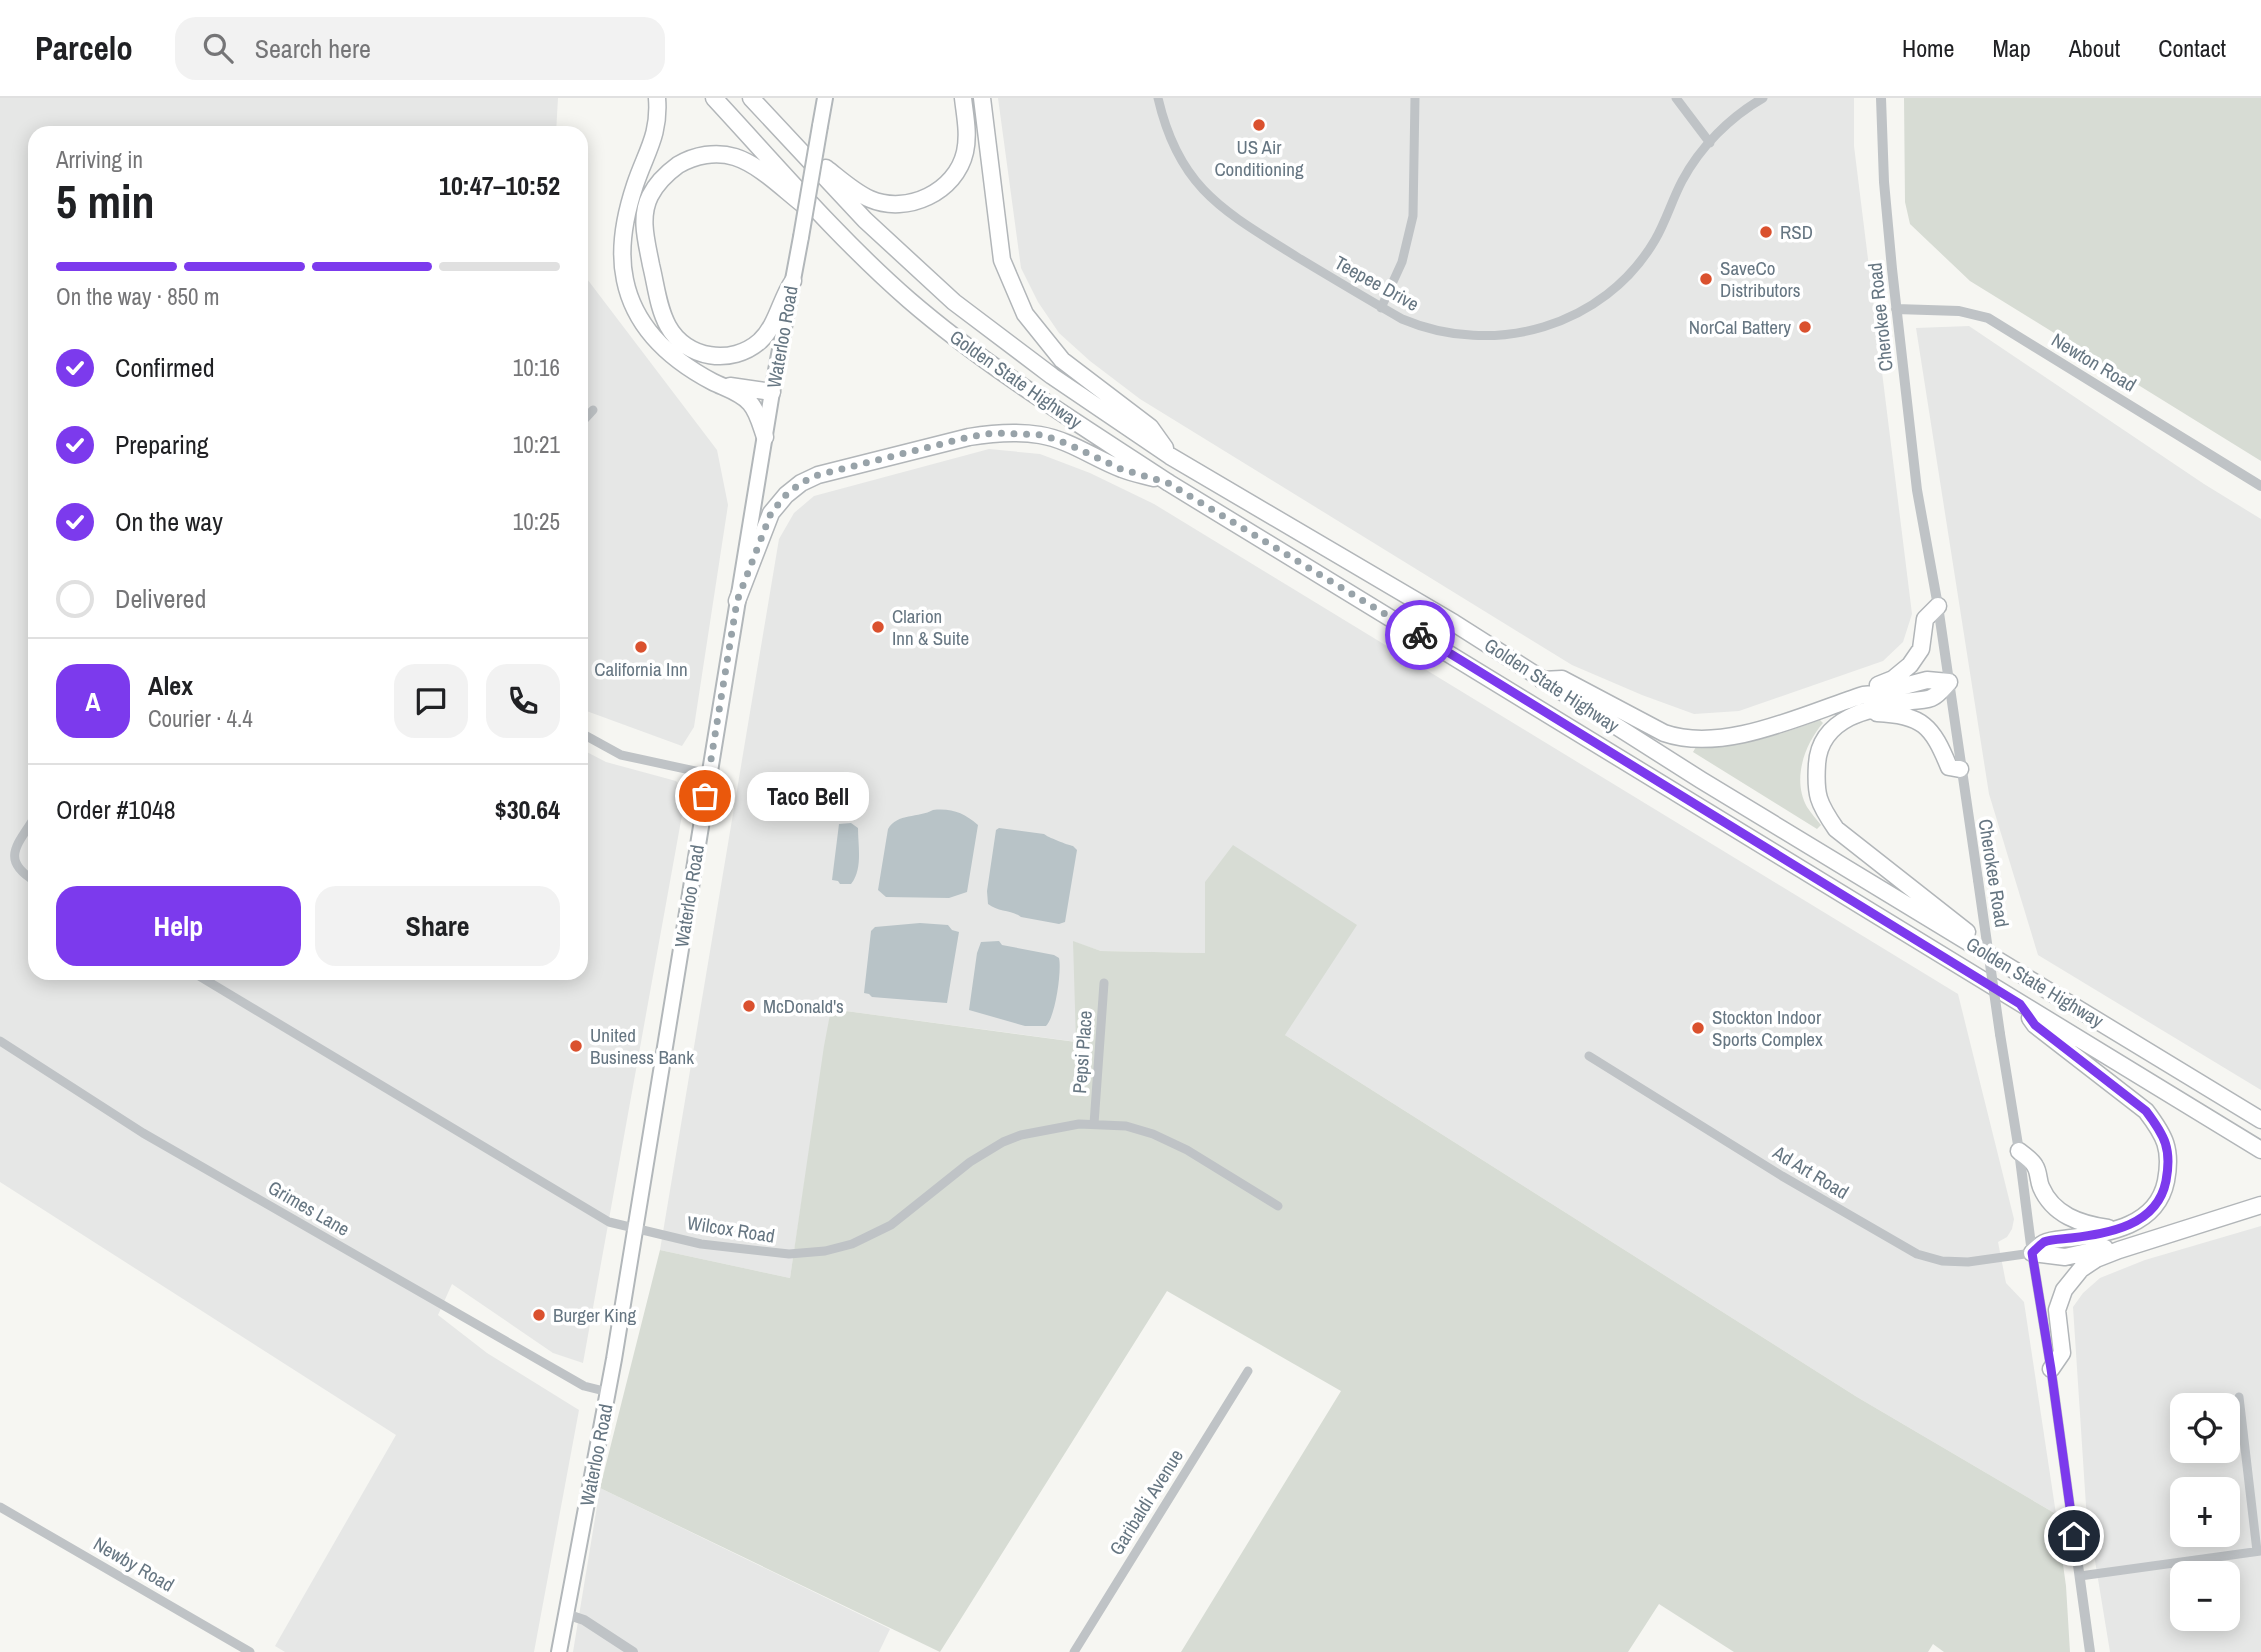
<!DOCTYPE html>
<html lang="en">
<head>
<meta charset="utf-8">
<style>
  body { margin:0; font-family:"Archivo Narrow",sans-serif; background:#f2f2f2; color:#202124; height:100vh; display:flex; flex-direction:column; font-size:26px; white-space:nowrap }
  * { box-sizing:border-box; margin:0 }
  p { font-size:23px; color:#757577 }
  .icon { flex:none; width:38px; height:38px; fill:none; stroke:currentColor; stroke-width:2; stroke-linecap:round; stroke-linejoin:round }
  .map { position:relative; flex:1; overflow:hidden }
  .panel { position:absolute; left:28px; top:28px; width:560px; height:854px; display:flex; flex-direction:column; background:#fff; border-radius:21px; box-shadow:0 4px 18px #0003 }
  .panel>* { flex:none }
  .controls { position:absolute; left:2170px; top:1295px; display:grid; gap:14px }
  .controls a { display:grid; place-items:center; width:70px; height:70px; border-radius:14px; background:#fff; box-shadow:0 4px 18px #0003; font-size:35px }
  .pin { position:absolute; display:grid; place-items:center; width:60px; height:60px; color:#fff; margin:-30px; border:4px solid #fff; border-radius:50%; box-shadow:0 2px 7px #0007 }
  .courier { position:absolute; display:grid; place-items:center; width:70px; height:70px; margin:-35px; border:5px solid #7c3aed; border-radius:50%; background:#fff; color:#222; box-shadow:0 2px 9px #0007 }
  .bubble { position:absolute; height:49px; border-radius:21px; background:#fff; box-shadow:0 4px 18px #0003; font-size:23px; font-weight:700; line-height:49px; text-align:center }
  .headline em { font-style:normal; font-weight:700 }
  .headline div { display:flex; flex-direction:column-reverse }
  .headline { display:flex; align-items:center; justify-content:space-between; height:119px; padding:0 28px }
  h1 { font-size:46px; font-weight:700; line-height:52px }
  .bar { display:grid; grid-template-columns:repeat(4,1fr); gap:10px 7px; align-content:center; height:84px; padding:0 28px }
  .bar i { height:9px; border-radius:5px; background:#e0e0e0 }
  .bar .selected { background:#7c3aed }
  .bar p { grid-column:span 4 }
  .line { display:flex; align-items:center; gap:18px; padding:0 28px; border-top:2px solid #e0e0e0 }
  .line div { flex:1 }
  .round { display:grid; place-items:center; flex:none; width:74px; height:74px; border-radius:21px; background:#f2f2f2 }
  ol { padding:0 28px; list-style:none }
  li { display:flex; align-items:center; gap:21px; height:77px }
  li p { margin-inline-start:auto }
  li .icon { padding:7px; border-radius:50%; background:#7c3aed; color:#fff; stroke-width:4 }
  li:last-child { color:#757577 }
  li i { width:38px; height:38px; border:4px solid #e0e0e0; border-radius:50% }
  .primary-button { display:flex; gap:14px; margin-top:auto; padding:14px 28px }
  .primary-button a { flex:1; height:80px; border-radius:21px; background:#7c3aed; color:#fff; font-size:28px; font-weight:700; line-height:80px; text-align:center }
  .primary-button a+a { background:#f2f2f2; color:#202124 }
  header { display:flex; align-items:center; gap:42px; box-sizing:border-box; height:98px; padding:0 35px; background:#fff; border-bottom:2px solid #e0e0e0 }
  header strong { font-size:33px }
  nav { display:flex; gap:38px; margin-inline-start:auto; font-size:24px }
  .search { width:490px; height:63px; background:#f2f2f2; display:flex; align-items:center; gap:18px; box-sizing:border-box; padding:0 24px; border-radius:21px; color:#757577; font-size:26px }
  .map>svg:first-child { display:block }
  .built { fill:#e6e7e6; fill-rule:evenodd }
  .green { fill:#d7dcd4 }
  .water { fill:#b8c3c7 }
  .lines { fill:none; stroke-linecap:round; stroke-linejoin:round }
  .primary-casing { stroke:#b2b7ba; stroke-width:18 }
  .motorway-casing { stroke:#b2b6b9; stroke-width:19 }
  .minor { stroke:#bfc3c6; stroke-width:9 }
  .tertiary { stroke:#bfc3c6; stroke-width:10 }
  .primary { stroke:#fff; stroke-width:14 }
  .motorway { stroke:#fff; stroke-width:16 }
  .primary-bridge-casing { stroke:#b2b7ba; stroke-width:18; stroke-linecap:butt }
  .tertiary-bridge { stroke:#bfc3c6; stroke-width:10 }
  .primary-bridge { stroke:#fff; stroke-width:14 }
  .done { stroke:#98a3a9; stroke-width:7; stroke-dasharray:0 12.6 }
  .route { stroke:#7c3aed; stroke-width:9 }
  .poi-dot { fill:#da512e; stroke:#fff; stroke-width:2.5 }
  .labels { text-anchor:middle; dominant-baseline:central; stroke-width:7; stroke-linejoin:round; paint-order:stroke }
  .poi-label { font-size:19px; fill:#667682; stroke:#fff; text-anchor:start }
  .street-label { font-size:19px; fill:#667682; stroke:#fff }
</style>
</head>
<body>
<header>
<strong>Parcelo</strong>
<div class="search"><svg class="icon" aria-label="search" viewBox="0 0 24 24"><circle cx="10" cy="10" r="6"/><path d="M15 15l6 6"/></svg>Search here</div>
<nav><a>Home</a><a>Map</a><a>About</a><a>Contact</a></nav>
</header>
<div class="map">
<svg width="2261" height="1554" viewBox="0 0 2261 1554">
  <rect width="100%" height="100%" fill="#f6f6f2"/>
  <path class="built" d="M0,0h558l-2,35h-521v840h546v-224l25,13 70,19 10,12 -103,570 -30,-10 -101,-69 -14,31 49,38 92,57 -45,242h-249l-10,-6 121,-211 -396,-253z
    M998,0h856v48l58,468 -9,28 -20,19 -144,50 -45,3 -52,-19 -70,-30 -432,-266 -50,-38 -31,-28 -21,-31 -17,-34z
    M581,173l136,179 11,55 -34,222 -12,19 -101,-37z
    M1969,228l235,158 57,35v571l-223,-135 -49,-161 -73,-466z
    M989,351l51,5 50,19 64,31 804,490 56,225 -2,10 -5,8 -9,5 8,41 18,19 32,212 -199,-117 -572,-362 -80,-82 -104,-2 -27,-9 3,100 -246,-33 -41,269 -130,-28 119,-711 15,-26 20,-17z
    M2261,1128v426h-151l-24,-146 -13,-199 10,-14 17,-15 45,-18zM2182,1307h46v46h-46zM2182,1391h46v46h-46zM2182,1475h46v46h-46z
    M600,1390l290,141 -11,23h-306z"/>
  <path class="green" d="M1904,0h357v363l-291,-180 -60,-57 -5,-22z
    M1820,622l3,3c-19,22 -31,57 -16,84 4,6 9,12 14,18l-4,4 -124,-77 3,-5c45,1 83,-12 124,-27z
    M1233,747l124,80 -72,110 572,362 199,117 10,72 4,66h-126l-11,-8 -5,8h-194l-75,-48 -31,48h-447l160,-261 -174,-100 -227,361 -340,-164 60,-238 130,28 34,-232 7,-37 245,33 -3,-101 28,10 104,2v-71z"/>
  <path class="water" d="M933,712c19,-2 31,3 45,15l-11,67 -18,6 -63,-1 -8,-7 10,-61c9,-16 31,-11 45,-19z
    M851,725l7,5c0,18 5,41 -7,56h-11l-2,-3 -6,-1 7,-56z
    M999,730l45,6c3,3 24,11 29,12l4,4 -12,72 -6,2 -38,-7c-9,-7 -23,-5 -33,-13l-1,-13 9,-61z
    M920,825l28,2 4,5 7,2 -12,71 -75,-6 -3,-3 -5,-1 7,-62 4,-4z
    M999,843l3,4 52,10 5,3c3,13 -4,60 -13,68h-21l-56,-16 8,-57 4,-11z"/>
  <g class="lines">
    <g class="primary-casing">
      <path id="primary" d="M820,28l5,-28
        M559,1554l55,-293 158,-967 29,-155"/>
    </g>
    <g class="motorway-casing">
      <path id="motorway" d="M657,0c3,37 -11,54 -22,87 -10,30 -17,63 -10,95 10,49 46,80 88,102 12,6 27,10 37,21 8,9 11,23 15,34
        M714,0c63,68 125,141 195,202 80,69 172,125 260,183l1092,667
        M751,0l114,122 89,82 98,74 118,80 284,167 247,157 560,340
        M982,0l20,162 23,54 37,46 88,67 15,21
        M826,70c13,10 28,24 44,31 37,16 86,-7 95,-47 4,-18 0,-36 -2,-54
        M793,183c-13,19 -16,44 -33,60 -28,25 -74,18 -92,-15 -10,-18 -12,-41 -17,-61 -4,-22 -12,-47 -1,-69 6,-12 17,-23 28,-31 17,-10 38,-14 57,-8 25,8 49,33 70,49
        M730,288l42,6
        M737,503l34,-88 15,-18 15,-12 17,-8 151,-38c24,-4 47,-6 71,-2 30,5 55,24 82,34 10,4 21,6 32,9
        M1542,582l20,-1 102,54c60,21 140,-19 199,-38l11,-1 53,-14 22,2
        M1949,584c-4,4 -10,12 -16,15 -6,4 -19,3 -26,5 -37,6 -87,15 -90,62 -2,31 1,39 19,65l131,103
        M1878,587l15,-6 17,-14 11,-16 4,-30 13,-13
        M1877,615c46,2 55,13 72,54l11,2
        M2030,920l5,7 111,86c19,25 26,38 20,70 -9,45 -57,52 -95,57 -8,1 -20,1 -27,5 -4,2 -9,7 -12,10
        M2019,1053c5,4 13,9 16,15 4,6 3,14 6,21 12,28 39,37 67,41
        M2032,1155l33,4 40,-9
        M2051,1271l11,-16 -5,-43 7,-20 17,-21 15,-10 23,-9 142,-45"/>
    </g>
    <path class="minor" d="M1158,0c21,91 66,113 139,159 35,21 70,42 105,62 92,39 202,8 253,-79 11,-19 17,-40 27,-59 18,-34 48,-64 81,-83
      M1676,0l34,45
      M1381,210l21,-46 11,-46 2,-118
      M581,325l12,-13
      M581,635l40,22 88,19
      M35,719c-18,28 -35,43 0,64
      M194,875l415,249 92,22 88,10 36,-3 27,-7 39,-19 79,-63 33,-20 18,-7 58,-11 47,2 27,8 34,16 91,56
      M0,943l143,92 441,253 24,6
      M1589,958l193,120 135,78 25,7 26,1 64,-9
      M1094,1026l10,-141
      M2239,1299l18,154
      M0,1409l250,145
      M2080,1478l181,-25
      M1074,1554l174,-281"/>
    <path class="tertiary" d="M1881,0l3,84 8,87 25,221 21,116 40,274
      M1896,211l63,2 29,7 273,168
      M2000,936l19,117 13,102 19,116 39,283
      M566,1516l18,6 49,32"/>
    <use href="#primary" class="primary"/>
    <use href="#motorway" class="motorway"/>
    <g class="primary-bridge-casing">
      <path id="primary-bridge" d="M801,139l19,-111"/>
    </g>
    <path class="tertiary-bridge" d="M1978,782l22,154"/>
    <use href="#primary-bridge" class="primary-bridge"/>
  </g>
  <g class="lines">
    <path class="done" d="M705,698l32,-195 34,-88 15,-18 15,-12 17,-8 151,-38 24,-4 50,2 25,9 53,25 47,14 252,152"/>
    <path class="route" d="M1420,537l600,369 15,21 111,86c19,25 26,38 20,70 -9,45 -57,52 -95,57 -8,1 -20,1 -27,4 -4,3 -9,8 -12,11l19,116 23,167"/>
  </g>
  <g class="poi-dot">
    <circle cx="1259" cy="27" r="7"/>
    <circle cx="1766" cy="134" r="7"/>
    <circle cx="1706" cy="181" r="7"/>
    <circle cx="1805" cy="229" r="7"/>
    <circle cx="878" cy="529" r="7"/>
    <circle cx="641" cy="549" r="7"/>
    <circle cx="749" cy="908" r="7"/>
    <circle cx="1698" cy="930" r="7"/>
    <circle cx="576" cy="948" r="7"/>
    <circle cx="539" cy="1217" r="7"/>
  </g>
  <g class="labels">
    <g class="poi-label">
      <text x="1259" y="49" text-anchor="middle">US Air<tspan x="1259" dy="22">Conditioning</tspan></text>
      <text x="1780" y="134">RSD</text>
      <text x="1720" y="170">SaveCo<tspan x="1720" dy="22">Distributors</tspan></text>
      <text x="1791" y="229" text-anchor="end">NorCal Battery</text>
      <text x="892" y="518">Clarion<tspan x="892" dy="22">Inn &amp; Suite</tspan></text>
      <text x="641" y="571" text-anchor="middle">California Inn</text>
      <text x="763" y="908">McDonald's</text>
      <text x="1712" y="919">Stockton Indoor<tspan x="1712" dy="22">Sports Complex</tspan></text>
      <text x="590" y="937">United<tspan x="590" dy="22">Business Bank</tspan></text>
      <text x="553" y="1217">Burger King</text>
    </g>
    <g class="street-label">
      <text transform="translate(1377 185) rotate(29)">Teepee Drive</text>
      <text transform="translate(1880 219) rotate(-96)">Cherokee Road</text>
      <text transform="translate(782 239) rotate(-80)">Waterloo Road</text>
      <text transform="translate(2094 264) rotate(31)">Newton Road</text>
      <text transform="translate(1016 281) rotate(35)">Golden State Highway</text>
      <text transform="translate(1552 587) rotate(33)">Golden State Highway</text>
      <text transform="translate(1994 775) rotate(81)">Cherokee Road</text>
      <text transform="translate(689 798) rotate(-81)">Waterloo Road</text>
      <text transform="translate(2035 884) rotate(31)">Golden State Highway</text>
      <text transform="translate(1082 954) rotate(-86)">Pepsi Place</text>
      <text transform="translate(1811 1074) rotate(31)">Ad Art Road</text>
      <text transform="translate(309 1110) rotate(30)">Grimes Lane</text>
      <text transform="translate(731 1131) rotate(9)">Wilcox Road</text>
      <text transform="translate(596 1357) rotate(-79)">Waterloo Road</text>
      <text transform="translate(1146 1404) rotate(-58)">Garibaldi Avenue</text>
      <text transform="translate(134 1466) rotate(30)">Newby Road</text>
    </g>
  </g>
</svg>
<div class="controls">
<a><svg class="icon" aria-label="locate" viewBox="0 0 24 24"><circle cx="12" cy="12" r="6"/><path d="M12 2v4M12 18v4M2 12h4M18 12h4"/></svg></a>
<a>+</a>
<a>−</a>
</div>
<div class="pin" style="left:705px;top:698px;background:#ea580c"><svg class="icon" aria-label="bag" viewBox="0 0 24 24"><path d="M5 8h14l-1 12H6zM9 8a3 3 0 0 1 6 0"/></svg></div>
<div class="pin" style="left:2074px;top:1438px;background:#1f2937"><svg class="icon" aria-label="home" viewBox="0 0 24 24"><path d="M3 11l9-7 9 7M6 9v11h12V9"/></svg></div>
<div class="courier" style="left:1420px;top:537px"><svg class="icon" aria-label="bike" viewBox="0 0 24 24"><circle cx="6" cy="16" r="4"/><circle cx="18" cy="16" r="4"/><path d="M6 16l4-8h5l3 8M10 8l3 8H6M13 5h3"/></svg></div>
<div class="bubble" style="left:747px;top:674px;width:122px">Taco Bell</div>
<section class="panel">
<div class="headline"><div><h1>5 min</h1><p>Arriving in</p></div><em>10:47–10:52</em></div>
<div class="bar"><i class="selected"></i><i class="selected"></i><i class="selected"></i><i></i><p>On the way · 850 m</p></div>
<ol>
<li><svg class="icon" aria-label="check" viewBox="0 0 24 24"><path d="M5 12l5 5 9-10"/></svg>Confirmed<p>10:16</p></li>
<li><svg class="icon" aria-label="check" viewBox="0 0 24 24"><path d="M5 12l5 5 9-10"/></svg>Preparing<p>10:21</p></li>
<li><svg class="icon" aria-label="check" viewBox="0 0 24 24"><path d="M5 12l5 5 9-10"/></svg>On the way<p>10:25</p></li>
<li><i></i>Delivered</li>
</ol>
<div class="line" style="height:126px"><b class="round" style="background:#7c3aed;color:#fff">A</b><div><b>Alex</b><p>Courier · 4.4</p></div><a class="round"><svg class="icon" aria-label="chat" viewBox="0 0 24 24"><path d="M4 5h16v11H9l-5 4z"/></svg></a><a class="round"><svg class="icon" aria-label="phone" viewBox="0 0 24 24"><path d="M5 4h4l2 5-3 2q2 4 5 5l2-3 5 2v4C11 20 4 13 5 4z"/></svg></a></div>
<div class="line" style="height:91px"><div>Order #1048</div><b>$30.64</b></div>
<div class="primary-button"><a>Help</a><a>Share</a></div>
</section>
</div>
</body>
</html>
